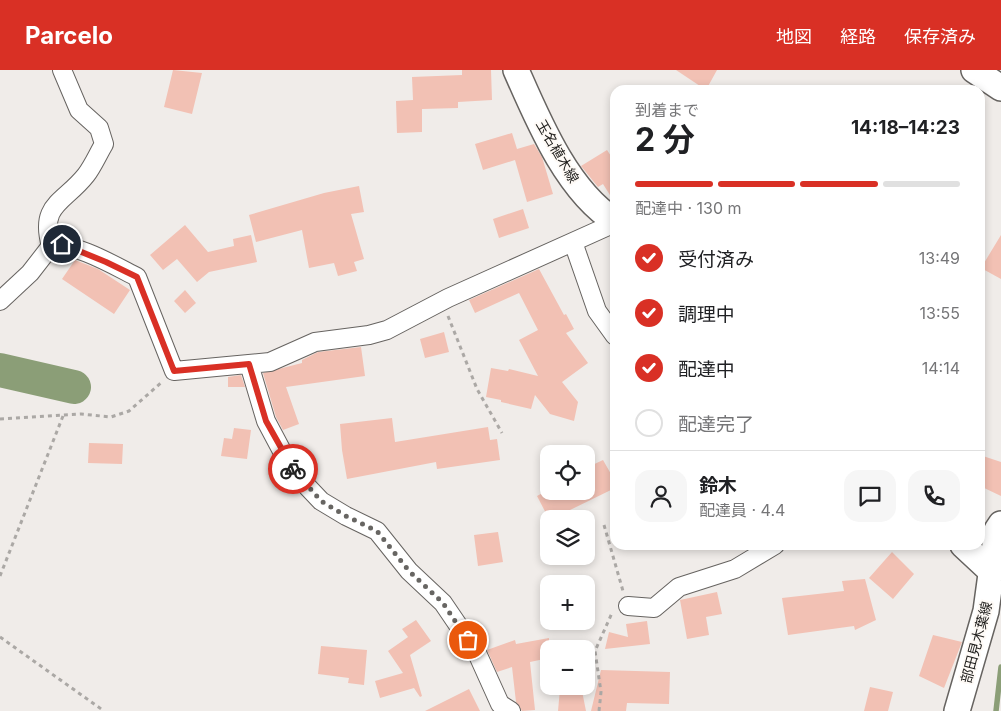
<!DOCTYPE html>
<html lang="ja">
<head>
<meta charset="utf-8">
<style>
  body { margin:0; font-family:Inter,"Noto Sans JP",sans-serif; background:#f6f6f6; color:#202124; height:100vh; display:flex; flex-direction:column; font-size:19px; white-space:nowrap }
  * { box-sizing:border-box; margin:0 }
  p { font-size:16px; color:#757577 }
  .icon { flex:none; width:28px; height:28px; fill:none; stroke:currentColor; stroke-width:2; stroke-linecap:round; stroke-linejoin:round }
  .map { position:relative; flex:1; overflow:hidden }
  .details { position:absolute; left:610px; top:15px; width:375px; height:465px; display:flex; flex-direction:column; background:#fff; border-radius:15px; box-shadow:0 2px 8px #0003 }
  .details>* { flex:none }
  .fabs { position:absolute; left:540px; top:375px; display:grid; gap:10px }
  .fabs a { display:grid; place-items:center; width:55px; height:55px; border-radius:10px; background:#fff; box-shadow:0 2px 8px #0003; font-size:25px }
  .pin { position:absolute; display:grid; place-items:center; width:42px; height:42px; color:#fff; margin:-21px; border:2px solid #fff; border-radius:50%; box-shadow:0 1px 5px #0007 }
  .courier { position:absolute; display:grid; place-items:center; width:50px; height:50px; margin:-25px; border:4px solid #d93025; border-radius:50%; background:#fff; color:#222; box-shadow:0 1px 6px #0007 }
  .headline em { font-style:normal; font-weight:700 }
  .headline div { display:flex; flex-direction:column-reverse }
  .headline { display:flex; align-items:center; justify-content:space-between; height:85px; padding:0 25px }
  h1 { font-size:32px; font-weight:700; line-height:38px }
  .bar { display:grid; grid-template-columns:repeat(4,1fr); gap:8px 5px; align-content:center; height:60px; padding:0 25px }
  .bar i { height:6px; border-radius:4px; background:#e0e0e0 }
  .bar .selected { background:#d93025 }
  .bar p { grid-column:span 4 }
  .line { display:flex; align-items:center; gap:12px; padding:0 25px; border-top:1px solid #e0e0e0 }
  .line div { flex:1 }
  .round { display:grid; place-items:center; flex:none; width:52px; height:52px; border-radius:15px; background:#f6f6f6 }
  ol { padding:0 25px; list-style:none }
  li { display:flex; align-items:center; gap:15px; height:55px }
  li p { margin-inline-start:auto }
  li .icon { padding:5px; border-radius:50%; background:#d93025; color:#fff; stroke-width:4 }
  li:last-child { color:#757577 }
  li i { width:28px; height:28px; border:2px solid #e0e0e0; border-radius:50% }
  header { display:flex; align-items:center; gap:30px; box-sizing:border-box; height:70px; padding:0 25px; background:#d93025; color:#fff }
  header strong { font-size:24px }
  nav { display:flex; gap:28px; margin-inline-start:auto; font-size:18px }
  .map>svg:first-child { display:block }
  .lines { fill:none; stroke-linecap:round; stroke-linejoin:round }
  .stream { stroke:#8b9e77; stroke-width:5.5 }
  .river { stroke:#8b9e77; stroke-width:34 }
  .building { fill:#f2c1b4 }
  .street-casing { stroke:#666360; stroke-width:20 }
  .secondary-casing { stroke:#666360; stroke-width:28 }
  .path { stroke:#aba8a5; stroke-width:3; stroke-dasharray:4 4; stroke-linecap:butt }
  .street { stroke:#fff; stroke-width:18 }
  .secondary { stroke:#fff; stroke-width:25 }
  .done { stroke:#676562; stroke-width:5; stroke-dasharray:0 9 }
  .route { stroke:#d93025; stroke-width:6 }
  .labels { text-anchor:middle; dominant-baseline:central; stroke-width:4; stroke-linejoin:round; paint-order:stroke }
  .street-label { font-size:14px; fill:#1d1c1a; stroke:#fefaf6 }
</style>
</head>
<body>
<header>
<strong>Parcelo</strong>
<nav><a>地図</a><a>経路</a><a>保存済み</a></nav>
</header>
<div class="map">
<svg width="1001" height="641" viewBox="0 0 1001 641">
  <rect width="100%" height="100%" fill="#f0ece9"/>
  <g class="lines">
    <path class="stream" d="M996,641l5,-44"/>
    <path class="river" d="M0,300l74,17"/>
  </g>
  <path class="building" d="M173,0l29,3 -10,41 -28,-7z
    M462,0h29l1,30 -34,2v6l-36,1v23l-25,1 -1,-32 17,-1 -1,-23 50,-2z
    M676,0h41l-11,20z
    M512,63l5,16 17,-5 8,13 11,37 -26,8 -12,-42 -32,10 -8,-26z
    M607,80l8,12v41l-12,-19 -5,3 -17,-21z
    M359,116l5,26 -13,2 13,45 -10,3 3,9 -19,5 -4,-13 -25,5 -7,-38 -46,12 -7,-27 75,-22z
    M523,139l6,19 -30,10 -6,-19z
    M185,155l23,27 26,-6 -1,-7 18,-4 6,27 -48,10 -12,10 -20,-23 -14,11 -13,-15z
    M1001,165v44l-20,-11z
    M75,190l23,9 32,21 -16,24 -52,-35z
    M539,199l25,46 2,-1 8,15 -8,4 22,30 -26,19 16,20 -4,19 -24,-7 -15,-19 -4,14 -30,-7v-2l-15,-3 5,-29 17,3 1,-2 29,7 -19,-36 19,-10 -19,-37 -44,20 -6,-13z
    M185,220l11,13 -11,10 -11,-12z
    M444,262l5,20 -24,6 -5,-19z
    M361,277l4,29 -79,11 13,37 -16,6 -7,-13 -13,-44 39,-10v-3l16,-8z
    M241,305l4,12h-17v-10z
    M392,348l3,24 93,-15 2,13 7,-1 3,21 -63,9 -1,-7 -89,17 -5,-29 -2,-26z
    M234,358l17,2 -4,29 -26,-3 3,-18 8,1z
    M89,373l34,1 -1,20 -34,-1z
    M980,385l21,7v34l-21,-10z
    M603,390l12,21v7l-47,23 5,8h-24l-12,-23 9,-5h40v-23z
    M498,462l5,30 -25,4 -4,-31z
    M892,482l22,22 -21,25 -24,-21z
    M865,509l11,41 -21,10 -1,-4 -66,9 -6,-37 62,-7 -2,-10z
    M717,522l5,22 -16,3 3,18 -22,4 -7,-39z
    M416,550l15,21 -21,14 12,41 -2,1 -6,-9 -34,10 -5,-17 28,-8 -15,-22 20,-14 -6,-8z
    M647,551l3,23 -45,5 4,-17 19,5 -2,-13z
    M933,565l29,7 -18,46 -25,-12z
    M549,568v20l-19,4 5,48 -13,1 -6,-9 -4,-35 -15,5 -10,-22 28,-10 1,4z
    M321,576l46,4 -3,35 -16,-2 1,-5 -31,-4z
    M601,600l69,2 -1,32 -42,-1 -1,8h-35z
    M870,617l23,5 -5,19h-24z
    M469,619l11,22h-55z
    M560,619l22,2 4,20h-28z"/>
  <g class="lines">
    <g class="street-casing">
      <path id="street" d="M573,172l24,69 18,25
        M51,176c-12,-42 13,-43 35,-71 7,-9 12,-21 18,-31l-5,-16 -20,-18 -17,-40
        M0,231l30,-28 21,-27c24,-4 64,20 86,31l37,94 96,-9 45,-20 54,-7 18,-5 61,-32 167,-75
        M249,294l17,57 17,32 19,28 19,20 25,15 31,15 32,40 34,32 34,50 23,51 11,7
        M628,536l26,2 25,-21 56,-18 40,-24"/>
    </g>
    <g class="secondary-casing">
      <path id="secondary" d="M516,0c22,50 51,121 99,151
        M974,0l27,18
        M963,475l29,27
        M957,641l29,-100 11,-81 4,-6"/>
    </g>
    <path class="path" d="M448,246l29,73 25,44
      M0,349l81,-5 30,3 18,-6 33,-29
      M604,455l19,66
      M0,506l63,-160
      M0,567l104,74
      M599,641l2,-19 -6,-41 17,-38"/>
    <use href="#street" class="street"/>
    <use href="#secondary" class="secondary"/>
  </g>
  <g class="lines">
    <path class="done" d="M293,399l28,32 25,15 31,15 32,40 34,32 25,37"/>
    <path class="route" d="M62,174l44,18 31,15 37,94 75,-7 17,57 27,48"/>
  </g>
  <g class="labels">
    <g class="street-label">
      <text transform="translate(558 81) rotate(60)">玉名植木線</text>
      <text transform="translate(976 572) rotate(-75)">部田見木葉線</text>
    </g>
  </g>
</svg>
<div class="fabs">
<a><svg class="icon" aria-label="locate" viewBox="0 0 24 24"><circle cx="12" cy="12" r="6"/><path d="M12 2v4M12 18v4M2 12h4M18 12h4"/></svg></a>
<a><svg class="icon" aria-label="layers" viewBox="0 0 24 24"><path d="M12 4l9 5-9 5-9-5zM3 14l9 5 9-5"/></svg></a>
<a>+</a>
<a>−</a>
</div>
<div class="pin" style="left:468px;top:570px;background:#ea580c"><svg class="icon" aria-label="bag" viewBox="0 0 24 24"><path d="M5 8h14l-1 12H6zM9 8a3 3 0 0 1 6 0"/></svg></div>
<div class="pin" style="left:62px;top:174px;background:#1f2937"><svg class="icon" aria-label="home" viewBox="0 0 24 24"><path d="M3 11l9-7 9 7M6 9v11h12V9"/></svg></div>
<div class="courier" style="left:293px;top:399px"><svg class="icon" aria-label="bike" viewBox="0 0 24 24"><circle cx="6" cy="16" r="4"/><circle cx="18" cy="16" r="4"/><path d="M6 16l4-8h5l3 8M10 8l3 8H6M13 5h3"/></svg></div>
<section class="details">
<div class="headline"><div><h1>2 分</h1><p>到着まで</p></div><em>14:18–14:23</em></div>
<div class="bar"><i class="selected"></i><i class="selected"></i><i class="selected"></i><i></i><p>配達中 · 130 m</p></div>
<ol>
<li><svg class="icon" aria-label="check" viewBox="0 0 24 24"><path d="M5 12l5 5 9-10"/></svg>受付済み<p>13:49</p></li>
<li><svg class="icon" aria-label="check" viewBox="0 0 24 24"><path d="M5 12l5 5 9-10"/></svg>調理中<p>13:55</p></li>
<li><svg class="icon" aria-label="check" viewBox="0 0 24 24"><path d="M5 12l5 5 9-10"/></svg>配達中<p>14:14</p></li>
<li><i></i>配達完了</li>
</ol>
<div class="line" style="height:90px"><a class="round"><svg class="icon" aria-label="person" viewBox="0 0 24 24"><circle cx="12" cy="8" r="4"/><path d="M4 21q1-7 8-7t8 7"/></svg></a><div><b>鈴木</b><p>配達員 · 4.4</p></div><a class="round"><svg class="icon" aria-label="chat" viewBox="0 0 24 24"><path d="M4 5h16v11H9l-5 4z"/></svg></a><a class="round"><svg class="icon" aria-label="phone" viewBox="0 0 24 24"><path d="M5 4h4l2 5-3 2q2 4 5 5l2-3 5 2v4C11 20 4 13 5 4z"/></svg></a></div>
</section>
</div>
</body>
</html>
